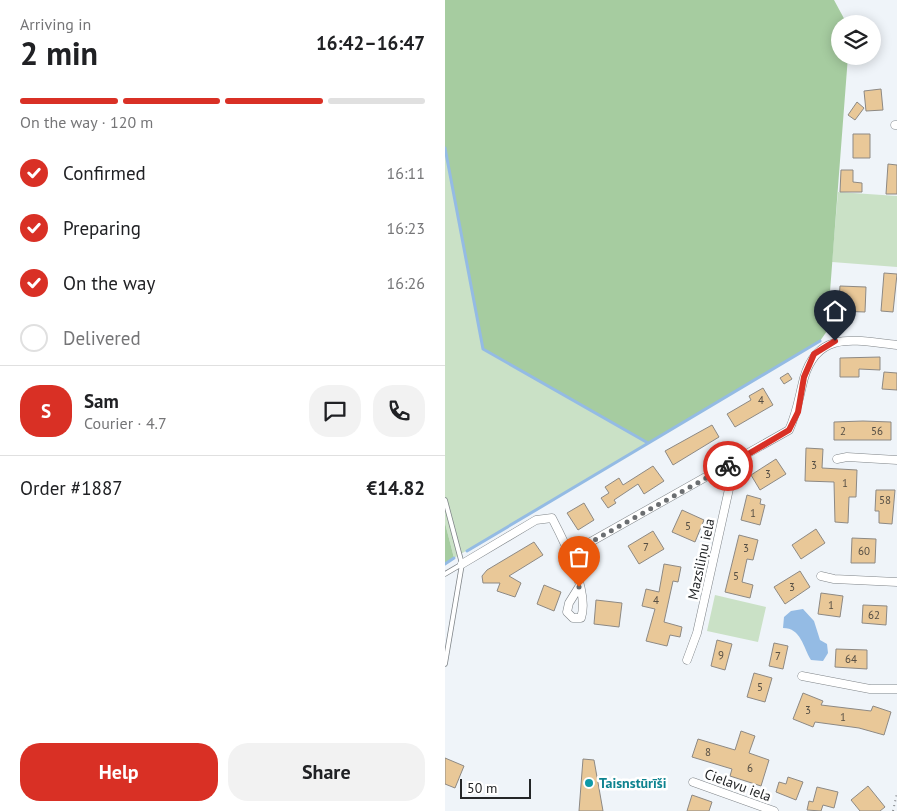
<!DOCTYPE html>
<html lang="en">
<head>
<meta charset="utf-8">
<style>
  body { margin:0; font-family:"PT Sans",sans-serif; background:#f2f2f2; color:#202124; height:100vh; display:flex; flex-direction:column; font-size:19px; white-space:nowrap }
  * { box-sizing:border-box; margin:0 }
  p { font-size:16px; color:#757577 }
  .icon { flex:none; width:28px; height:28px; fill:none; stroke:currentColor; stroke-width:2; stroke-linecap:round; stroke-linejoin:round }
  .map { position:relative; flex:1; overflow:hidden }
  .sheet { display:flex; flex-direction:column; background:#fff; width:445px }
  .sheet>* { flex:none }
  .tools { position:absolute; left:386px; top:15px; display:grid; gap:10px }
  .tools a { display:grid; place-items:center; width:50px; height:50px; border-radius:50%; background:#fff; box-shadow:0 2px 12px #0003; font-size:25px }
  .scale { position:absolute; left:15px; bottom:12px; width:71px; box-sizing:border-box; padding-left:5px; border:2px solid #242628; border-top:0; font-size:14px; line-height:18px; white-space:nowrap; color:#242628; -webkit-text-stroke:4px #fff; paint-order:stroke }
  .pin { position:absolute; display:grid; place-items:center; width:42px; height:42px; color:#fff; margin:-51px -21px; border-radius:50% 50% 50% 0; rotate:-45deg; box-shadow:0 0 5px #0007 }
  .pin .icon { rotate:45deg }
  .courier { position:absolute; display:grid; place-items:center; width:50px; height:50px; margin:-25px; border:4px solid #d93025; border-radius:50%; background:#fff; color:#222; box-shadow:0 1px 6px #0007 }
  .head em { font-style:normal; font-weight:800 }
  .head div { display:flex; flex-direction:column-reverse }
  .head { display:flex; align-items:center; justify-content:space-between; height:85px; padding:0 20px }
  h1 { font-size:32px; font-weight:800; line-height:38px }
  .bar { display:grid; grid-template-columns:repeat(4,1fr); gap:8px 5px; align-content:center; height:60px; padding:0 20px }
  .bar i { height:6px; border-radius:4px; background:#e0e0e0 }
  .bar .selected { background:#d93025 }
  .bar p { grid-column:span 4 }
  .line { display:flex; align-items:center; gap:12px; padding:0 20px; border-top:1px solid #e0e0e0 }
  .line div { flex:1 }
  .round { display:grid; place-items:center; flex:none; width:52px; height:52px; border-radius:20px; background:#f2f2f2 }
  ol { padding:0 20px; list-style:none }
  li { display:flex; align-items:center; gap:15px; height:55px }
  li p { margin-inline-start:auto }
  li .icon { padding:5px; border-radius:50%; background:#d93025; color:#fff; stroke-width:4 }
  li:last-child { color:#757577 }
  li i { width:28px; height:28px; border:2px solid #e0e0e0; border-radius:50% }
  .primary-button { display:flex; gap:10px; margin-top:auto; padding:10px 20px }
  .primary-button a { flex:1; height:58px; border-radius:20px; background:#d93025; color:#fff; font-size:20px; font-weight:800; line-height:58px; text-align:center }
  .primary-button a+a { background:#f2f2f2; color:#202124 }
  main { display:flex; flex:1; min-height:0 }
  .map>svg:first-child { display:block }
  .green { fill:#cae1c6 }
  .forest { fill:#a6cca0 }
  .water { fill:#94bbe4 }
  .lines { fill:none; stroke-linecap:round; stroke-linejoin:round }
  .stream { stroke:#94bbe4; stroke-width:3 }
  .building { fill:#e9c898; stroke:#8d8984 }
  .service-casing { stroke:#7f8488; stroke-width:5.5 }
  .minor-casing { stroke:#7f8488; stroke-width:9 }
  .path { stroke:#878b8e; stroke-width:2; stroke-dasharray:1 4; stroke-linecap:butt }
  .service { stroke:#fff; stroke-width:4 }
  .minor { stroke:#fff; stroke-width:8 }
  .done { stroke:#6b6e71; stroke-width:5; stroke-dasharray:0 9 }
  .route { stroke:#d93025; stroke-width:6 }
  .culture-dot { fill:#0f9aa8; stroke:#fff; stroke-width:2 }
  .labels { text-anchor:middle; dominant-baseline:central; stroke-width:5; stroke-linejoin:round; paint-order:stroke }
  .number-label { font-size:11px; fill:#554e44 }
  .street-label { font-size:14px; fill:#242628; stroke:#fff }
  .culture-label { font-size:14px; font-weight:bold; fill:#0d838f; stroke:#fff; text-anchor:start }
</style>
</head>
<body>
<main>
<section class="sheet">
<div class="head"><div><h1>2 min</h1><p>Arriving in</p></div><em>16:42–16:47</em></div>
<div class="bar"><i class="selected"></i><i class="selected"></i><i class="selected"></i><i></i><p>On the way · 120 m</p></div>
<ol>
<li><svg class="icon" aria-label="check" viewBox="0 0 24 24"><path d="M5 12l5 5 9-10"/></svg>Confirmed<p>16:11</p></li>
<li><svg class="icon" aria-label="check" viewBox="0 0 24 24"><path d="M5 12l5 5 9-10"/></svg>Preparing<p>16:23</p></li>
<li><svg class="icon" aria-label="check" viewBox="0 0 24 24"><path d="M5 12l5 5 9-10"/></svg>On the way<p>16:26</p></li>
<li><i></i>Delivered</li>
</ol>
<div class="line" style="height:90px"><b class="round" style="background:#d93025;color:#fff">S</b><div><b>Sam</b><p>Courier · 4.7</p></div><a class="round"><svg class="icon" aria-label="chat" viewBox="0 0 24 24"><path d="M4 5h16v11H9l-5 4z"/></svg></a><a class="round"><svg class="icon" aria-label="phone" viewBox="0 0 24 24"><path d="M5 4h4l2 5-3 2q2 4 5 5l2-3 5 2v4C11 20 4 13 5 4z"/></svg></a></div>
<div class="line" style="height:65px"><div>Order #1887</div><b>€14.82</b></div>
<div class="primary-button"><a>Help</a><a>Share</a></div>
</section>
<div class="map">
<svg width="452" height="811" viewBox="0 0 452 811">
  <rect width="100%" height="100%" fill="#eff4f9"/>
  <path class="green" d="M0,148l38,201 165,94 -194,115 -9,-35z
    M393,192l59,4v71l-65,-5z
    M270,595l51,12 -8,35 -51,-11z"/>
  <path class="forest" d="M0,0h389l13,24h-7v32h8l-21,275 -7,10 -172,102 -165,-94 -38,-201z
    M0,523l9,35 -9,6z"/>
  <path class="water" d="M358,609l11,12 6,19 7,4 1,9 -5,8 -12,-1c-8,-13 -10,-32 -28,-32l1,-11 7,-6z"/>
  <g class="lines">
    <path class="stream" d="M0,148l38,201 165,94
      M22,551l353,-210
      M0,564l9,-6"/>
  </g>
  <path class="building" d="M436,89l2,21 -17,1 -2,-20z
    M412,102l7,6 -9,12 -7,-5z
    M408,134h17v24h-17z
    M443,164l9,1v29h-11z
    M396,170h12v12l9,1v9h-22z
    M439,273l13,1 -4,38 -12,-1z
    M395,286l26,1 -1,25 -27,-1z
    M435,357v13l-21,-1v8h-19v-19z
    M439,372l13,1v17l-15,-1z
    M343,373l4,6 -8,5 -4,-6z
    M318,388l10,17 -38,22 -8,-13 24,-14 -2,-4z
    M418,421l28,1v18h-57v-18z
    M267,425l7,12 -46,28 -8,-14z
    M361,448l17,1 -1,19 35,2 -1,27h-7l-1,26 -13,-1 -1,-40 -29,-1z
    M331,459l10,15 -26,16 -9,-15z
    M208,466l11,15 -20,13 -6,-10 -24,16 2,3 -8,5 -7,-10 8,-5 -4,-6 14,-9 4,7z
    M431,490h19l-3,34 -13,-1v-12h-4z
    M302,495l14,4 -1,5 5,1 -5,20 -19,-5z
    M139,503l10,17 -16,10 -11,-17z
    M237,510l22,10 -9,22 -23,-10z
    M371,529l9,14 -24,16 -9,-14z
    M208,531l11,18 -25,15 -11,-18z
    M294,535l19,5 -5,20 -6,-1 -5,23 11,3 -3,13 -25,-6z
    M407,538l24,1 -1,24h-24z
    M89,542l9,13 -34,21 12,7 -6,14 -18,-6 3,-8h-17l-1,-7 5,-6z
    M219,564l17,3 -3,15 -5,-1 -9,41 18,5 -2,10 -10,-2 -3,11 -21,-5 9,-32 -13,-3 4,-17 13,3z
    M355,571l10,16 -25,17 -11,-17z
    M99,585l17,7 -7,19 -17,-7z
    M376,593l22,3 -3,21 -22,-3z
    M151,600l26,3 -3,24 -25,-3z
    M418,605l24,1 -1,19 -24,-2z
    M272,640l15,4 -7,26 -14,-4z
    M329,643l14,3 -5,23 -14,-3z
    M391,649l31,1v19l-32,-2z
    M309,673l18,5 -7,24 -18,-5z
    M358,693l20,8 -2,4 50,6 2,-5 18,6 -7,23 -25,-7 -44,-6 -2,5 -20,-8z
    M296,731l14,5 -6,17 20,7 -8,26 -31,-10 2,-7 -40,-12 6,-18 37,11z
    M0,758l19,8 -9,22 -10,-4z
    M138,759l11,1 9,51h-24z
    M343,777l15,5 -7,18 -20,-8 3,-10 7,2z
    M423,786l17,21 -5,4h-20l-9,-11z
    M372,787l21,5 -4,16 -11,-3 -2,6 -14,-1 2,-9 4,1z
    M247,795l20,7 -3,9h-22z"/>
  <g class="lines">
    <g class="service-casing">
      <path id="service" d="M0,500l17,64 -17,100
        M0,574l17,-10"/>
    </g>
    <g class="minor-casing">
      <path id="minor" d="M450,125h2
        M392,459l10,-2 50,3
        M126,553l218,-123c8,-17 10,-33 15,-52 14,-49 53,-37 93,-33
        M17,564l74,-44 16,-2c12,23 38,74 29,100h-8l-6,-6 2,-9 10,-16
        M376,576l13,3 63,3
        M242,660l10,-27 38,-171
        M357,676l68,13h27
        M248,782l81,29"/>
    </g>
    <path class="path" d="M448,811l4,-18"/>
    <use href="#service" class="service"/>
    <use href="#minor" class="minor"/>
  </g>
  <g class="lines">
    <path class="done" d="M134,587l-8,-34 157,-87"/>
    <path class="route" d="M283,466l61,-36 9,-18 6,-35 10,-23 21,-13"/>
  </g>
  <circle class="culture-dot" cx="144" cy="783" r="5"/>
  <g class="labels">
    <g class="number-label">
      <text x="316" y="400">4</text>
      <text x="398" y="431">2</text>
      <text x="432" y="431">56</text>
      <text x="369" y="465">3</text>
      <text x="323" y="474">3</text>
      <text x="400" y="483">1</text>
      <text x="440" y="500">58</text>
      <text x="308" y="513">1</text>
      <text x="243" y="526">5</text>
      <text x="201" y="547">7</text>
      <text x="301" y="548">3</text>
      <text x="419" y="551">60</text>
      <text x="291" y="576">5</text>
      <text x="347" y="587">3</text>
      <text x="211" y="600">4</text>
      <text x="386" y="605">1</text>
      <text x="429" y="615">62</text>
      <text x="276" y="655">9</text>
      <text x="333" y="656">7</text>
      <text x="406" y="659">64</text>
      <text x="315" y="687">5</text>
      <text x="363" y="710">3</text>
      <text x="398" y="717">1</text>
      <text x="263" y="752">8</text>
      <text x="305" y="768">6</text>
    </g>
    <g class="street-label">
      <text transform="translate(256 559) rotate(-78)">Mazsiliņu iela</text>
      <text transform="translate(293 785) rotate(20)">Cielavu iela</text>
    </g>
    <g class="culture-label">
      <text x="154" y="783">Taisnstūrīši</text>
    </g>
  </g>
</svg>
<div class="tools">
<a><svg class="icon" aria-label="layers" viewBox="0 0 24 24"><path d="M12 4l9 5-9 5-9-5zM3 14l9 5 9-5"/></svg></a>
</div>
<div class="scale">50 m</div>
<div class="pin" style="left:134px;top:587px;background:#ea580c"><svg class="icon" aria-label="bag" viewBox="0 0 24 24"><path d="M5 8h14l-1 12H6zM9 8a3 3 0 0 1 6 0"/></svg></div>
<div class="pin" style="left:390px;top:341px;background:#1f2937"><svg class="icon" aria-label="home" viewBox="0 0 24 24"><path d="M3 11l9-7 9 7M6 9v11h12V9"/></svg></div>
<div class="courier" style="left:283px;top:466px"><svg class="icon" aria-label="bike" viewBox="0 0 24 24"><circle cx="6" cy="16" r="4"/><circle cx="18" cy="16" r="4"/><path d="M6 16l4-8h5l3 8M10 8l3 8H6M13 5h3"/></svg></div>
</div>
</main>
</body>
</html>
